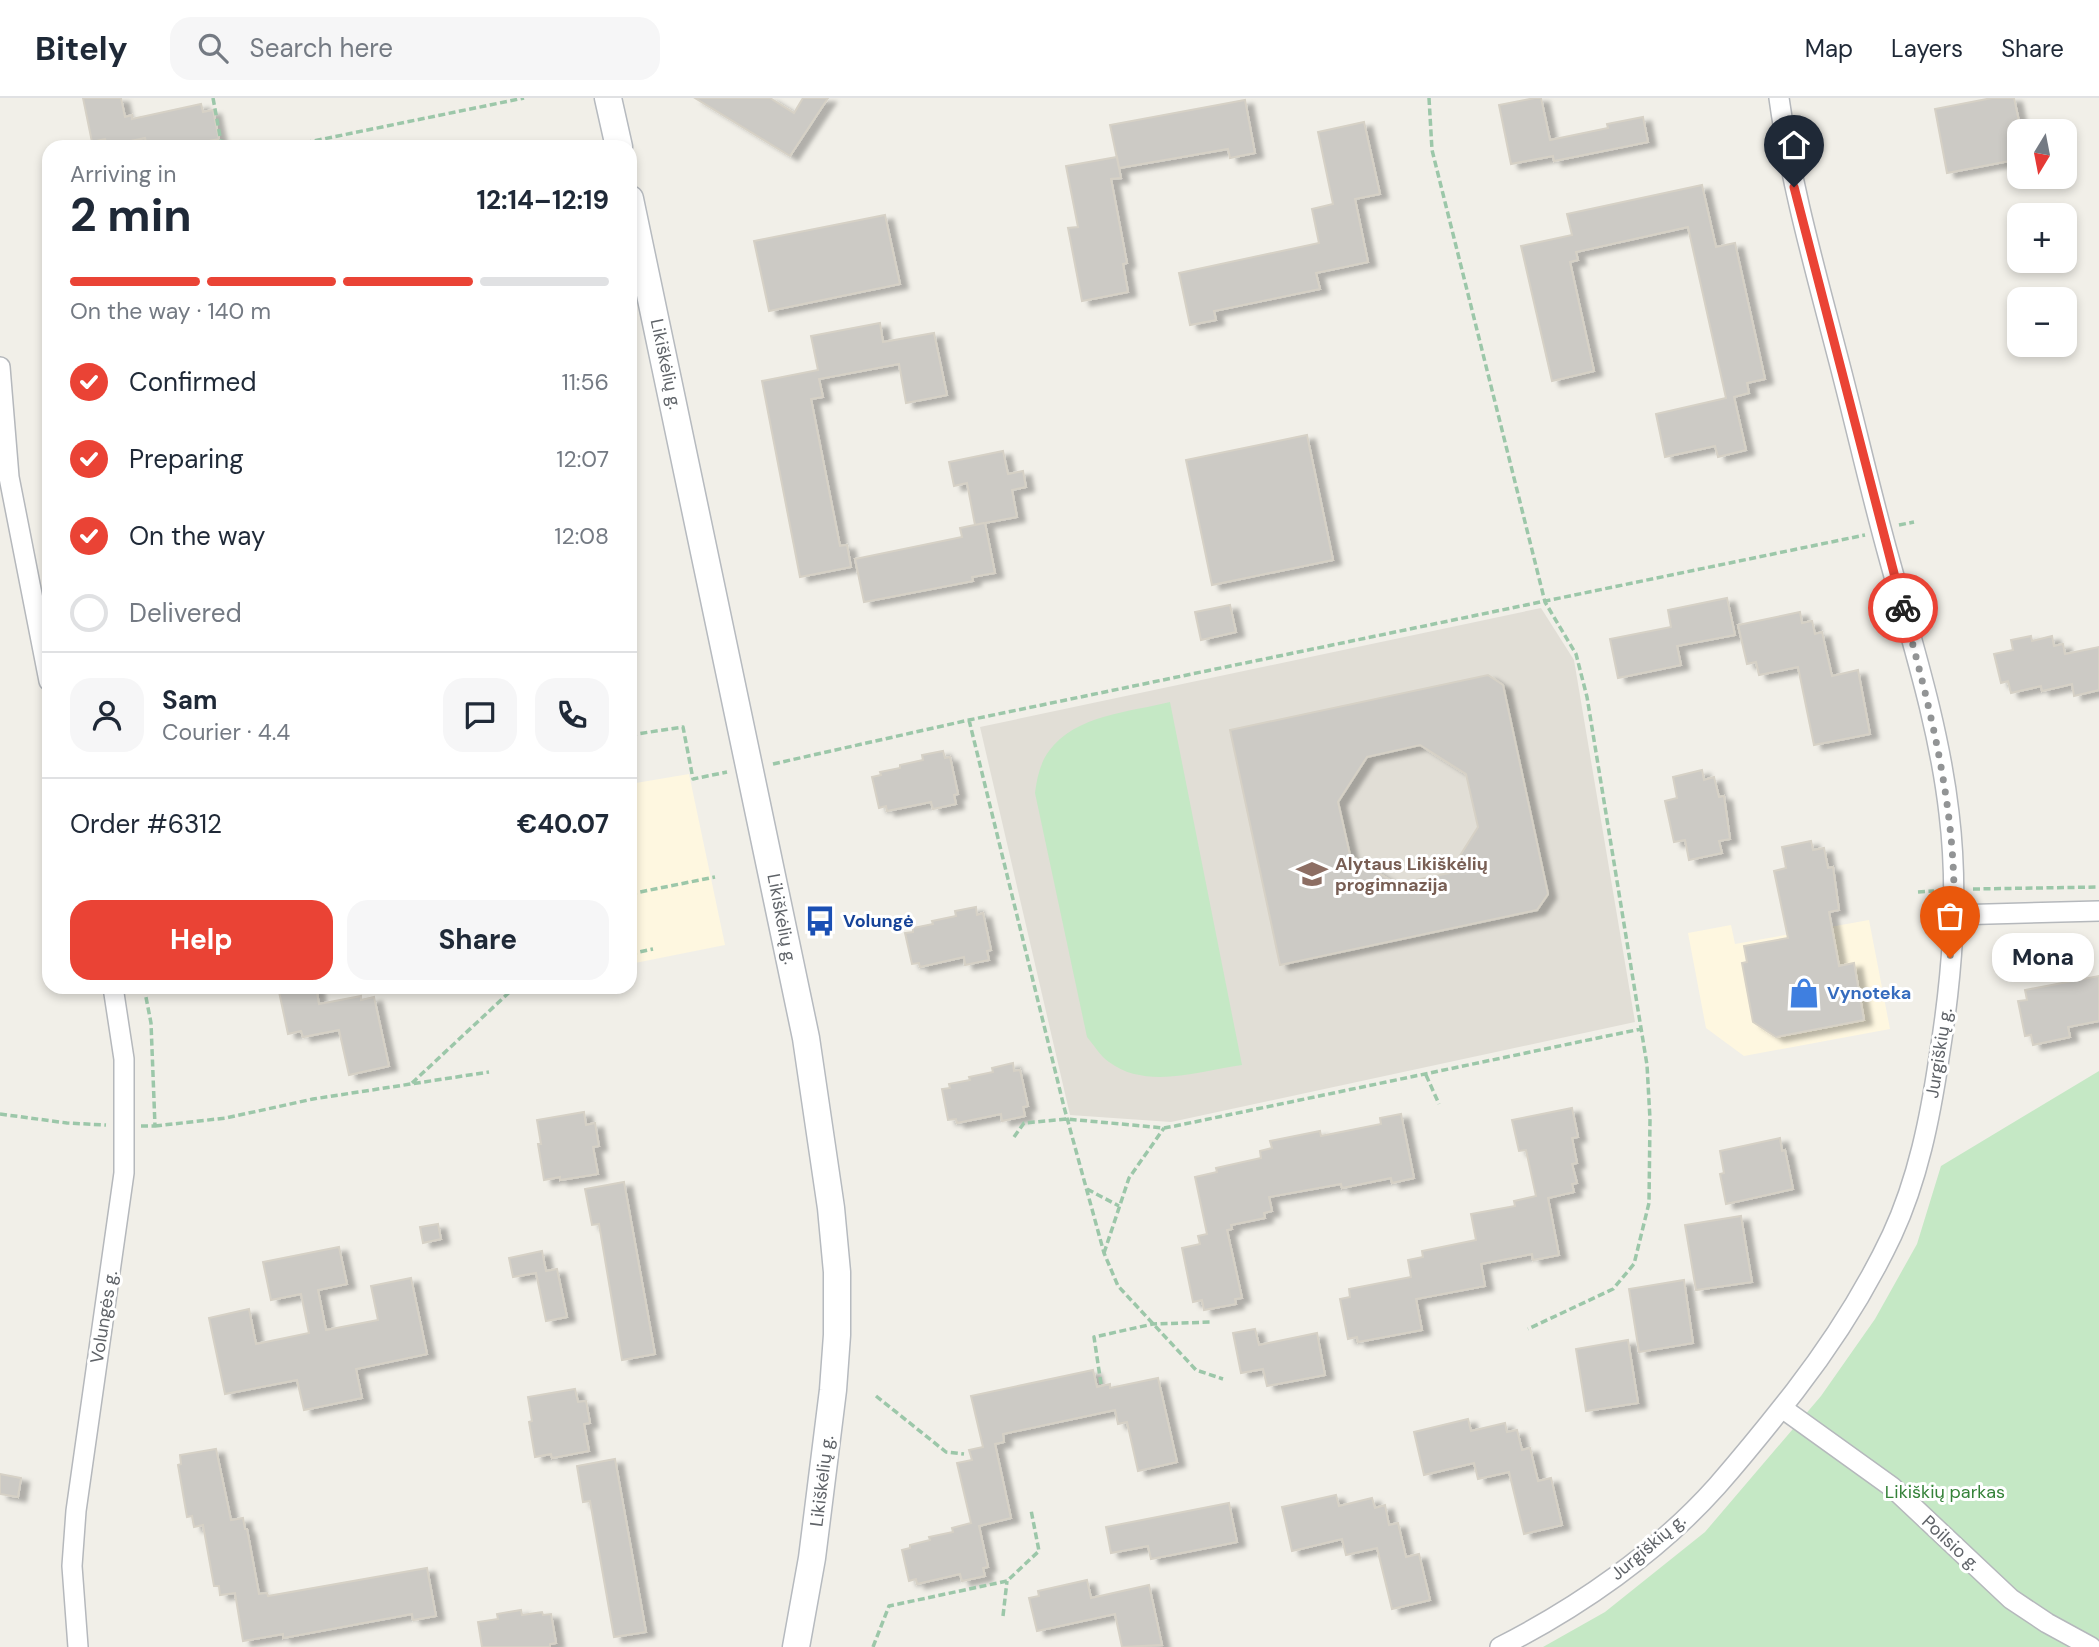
<!DOCTYPE html>
<html lang="en">
<head>
<meta charset="utf-8">
<style>
  body { margin:0; font-family:"DM Sans",sans-serif; background:#f6f6f7; color:#1f2937; height:100vh; display:flex; flex-direction:column; font-size:26px; white-space:nowrap }
  * { box-sizing:border-box; margin:0 }
  p { font-size:23px; color:#747a83 }
  .icon { flex:none; width:38px; height:38px; fill:none; stroke:currentColor; stroke-width:2; stroke-linecap:round; stroke-linejoin:round }
  .map { position:relative; flex:1; overflow:hidden }
  .drawer { position:absolute; left:42px; top:42px; width:595px; height:854px; display:flex; flex-direction:column; background:#fff; border-radius:21px; box-shadow:0 4px 10px #0003 }
  .drawer>* { flex:none }
  .needle { width:46px; rotate:190deg }
  .fabs { position:absolute; left:2007px; top:21px; display:grid; gap:14px }
  .fabs a { display:grid; place-items:center; width:70px; height:70px; border-radius:14px; background:#fff; box-shadow:0 4px 10px #0003; font-size:35px }
  .pin { position:absolute; display:grid; place-items:center; width:60px; height:60px; color:#fff; margin:-72px -30px; border-radius:50% 50% 50% 0; rotate:-45deg; box-shadow:0 0 7px #0007 }
  .pin .icon { rotate:45deg }
  .courier { position:absolute; display:grid; place-items:center; width:70px; height:70px; margin:-35px; border:5px solid #ea4335; border-radius:50%; background:#fff; color:#222; box-shadow:0 2px 9px #0007 }
  .bubble { position:absolute; height:49px; border-radius:21px; background:#fff; box-shadow:0 4px 10px #0003; font-size:23px; font-weight:700; line-height:49px; text-align:center }
  .overview em { font-style:normal; font-weight:700 }
  .overview div { display:flex; flex-direction:column-reverse }
  .overview { display:flex; align-items:center; justify-content:space-between; height:119px; padding:0 28px }
  h1 { font-size:46px; font-weight:700; line-height:52px }
  .bar { display:grid; grid-template-columns:repeat(4,1fr); gap:10px 7px; align-content:center; height:84px; padding:0 28px }
  .bar i { height:9px; border-radius:5px; background:#e0e1e3 }
  .bar .selected { background:#ea4335 }
  .bar p { grid-column:span 4 }
  .line { display:flex; align-items:center; gap:18px; padding:0 28px; border-top:2px solid #e0e1e3 }
  .line div { flex:1 }
  .round { display:grid; place-items:center; flex:none; width:74px; height:74px; border-radius:21px; background:#f6f6f7 }
  ol { padding:0 28px; list-style:none }
  li { display:flex; align-items:center; gap:21px; height:77px }
  li p { margin-inline-start:auto }
  li .icon { padding:7px; border-radius:50%; background:#ea4335; color:#fff; stroke-width:4 }
  li:last-child { color:#747a83 }
  li i { width:38px; height:38px; border:4px solid #e0e1e3; border-radius:50% }
  .action { display:flex; gap:14px; margin-top:auto; padding:14px 28px }
  .action a { flex:1; height:80px; border-radius:21px; background:#ea4335; color:#fff; font-size:28px; font-weight:700; line-height:80px; text-align:center }
  .action a+a { background:#f6f6f7; color:#1f2937 }
  header { display:flex; align-items:center; gap:42px; box-sizing:border-box; height:98px; padding:0 35px; background:#fff; border-bottom:2px solid #e0e1e3 }
  header strong { font-size:33px }
  nav { display:flex; gap:38px; margin-inline-start:auto; font-size:24px }
  .search { width:490px; height:63px; background:#f6f6f7; display:flex; align-items:center; gap:18px; box-sizing:border-box; padding:0 24px; border-radius:21px; color:#747a83; font-size:26px }
  .map>svg:first-child { display:block }
  .commercial { fill:#fef7e0 }
  .education { fill:#e1ded6 }
  .green { fill:#c5e8c5 }
  .building { fill:#cccac5; stroke:#d6d1c6; stroke-width:2; fill-rule:evenodd; filter:url(#shadow) }
  .lines { fill:none; stroke-linecap:round; stroke-linejoin:round }
  .street-casing { stroke:#b5b8bc; stroke-width:22 }
  .secondary-casing { stroke:#b6babf; stroke-width:29 }
  .path { stroke:#9cc7a9; stroke-width:3.5; stroke-dasharray:7 3.5; stroke-linecap:butt }
  .street { stroke:#fff; stroke-width:19 }
  .secondary { stroke:#fff; stroke-width:26 }
  .done { stroke:#929495; stroke-width:7; stroke-dasharray:0 12.6 }
  .route { stroke:#ea4335; stroke-width:9 }
  .labels { text-anchor:middle; dominant-baseline:central; stroke-width:6; stroke-linejoin:round; paint-order:stroke }
  .street-label { font-size:18px; fill:#5f6368; stroke:#fff }
  .education-label { font-size:18px; font-weight:bold; fill:#785e54; stroke:#fff; text-anchor:start }
  .transit-label { font-size:18px; font-weight:bold; fill:#164399; stroke:#fff; text-anchor:start }
  .shop-label { font-size:18px; font-weight:bold; fill:#366cbe; stroke:#fff; text-anchor:start }
  .park-label { font-size:18px; fill:#348238; stroke:#fff }
</style>
</head>
<body>
<header>
<strong>Bitely</strong>
<div class="search"><svg class="icon" aria-label="search" viewBox="0 0 24 24"><circle cx="10" cy="10" r="6"/><path d="M15 15l6 6"/></svg>Search here</div>
<nav><a>Map</a><a>Layers</a><a>Share</a></nav>
</header>
<div class="map">
<svg width="2099" height="1549" viewBox="0 0 2099 1549">
  <defs>
    <filter id="shadow"><feDropShadow dx="8" dy="4.5" stdDeviation="2" flood-color="#0004"/></filter>
  </defs>
  <rect width="100%" height="100%" fill="#f1efe8"/>
  <path class="commercial" d="M689,676l36,171 -95,19v-180z
    M1869,822l21,109 -146,27 -38,-28 -18,-95 43,-8 4,19z"/>
  <path class="education" d="M1541,510l33,52 61,362 -464,100 -101,-7 -90,-388z"/>
  <path class="green" d="M1170,604l72,363c-42,6 -96,25 -133,-3 -9,-6 -15,-17 -22,-25l-52,-244c2,-15 5,-30 14,-42 26,-36 81,-39 121,-49z
    M2099,973v576h-556l62,-35 100,-80 116,-136 54,-77 42,-75 24,-78z"/>
  <path class="building" d="M83,0h38l4,19 7,-2v4l69,-15 2,8 10,-2 6,29 -10,2 2,6h-64l-2,-9 -38,8 -2,-7 -13,3z
    M695,0h75l24,15 9,-15h25l-38,58z
    M1535,0h6l9,42 58,-12 -1,-4 36,-7 5,25 -94,19 -1,-5 -42,8 -12,-59z
    M1992,0h22l6,28v33l-73,14 -12,-64z
    M1245,2l10,53 -25,5 -2,-9 -109,19 -9,-43z
    M1364,24l16,72 -25,5 13,63 -52,11 4,16 -106,22 2,9 -26,5 -11,-52 140,-30 -7,-34 21,-5 -15,-72z
    M1117,59l4,21 -10,1 16,84 -4,1 5,28 -46,9 -14,-73 10,-1 -12,-61z
    M1702,87l14,62 19,-4 30,136 -18,4 2,10 -15,4 12,53 -28,7 -3,-11 -50,11 -9,-43 70,-16 -38,-171 -112,25 2,8 -8,2 24,109 -42,10 -31,-135 51,-11 -5,-21z
    M885,117l15,69 -131,27 -15,-70z
    M880,225l3,19 51,-9 13,62 -41,8 -7,-39 -80,15 4,18 -12,2 29,147 7,-1 4,22 -51,10 -38,-196 56,-11 -7,-34z
    M1307,337l26,125 -121,25 -26,-125z
    M1003,353l5,23 15,-3 3,16 -14,3 5,27 -32,6 10,50 -23,4 1,4 -109,21 -9,-43 107,-22 -2,-9 24,-5 -9,2 -8,-42 -13,3 -5,-24z
    M1727,500l8,37 -58,11 4,19 -63,13 -8,-39 61,-12 -3,-17z
    M1230,507l6,27 -35,8 -6,-28z
    M1800,514l2,11 10,-2 3,13 7,-2 10,44 26,-6 12,64 -56,11 -16,-78 -39,8 -3,-13 -9,2 -9,-39z
    M2031,538l1,5 20,-5 2,10 9,-2 2,10 34,-7v43l-25,6 -2,-12 -30,7 -1,-5 -30,7 -3,-12 -7,2 -7,-29 19,-4 -2,-10z
    M1488,577l15,10 45,209 -11,16 -257,55 -50,-235zM1420,647l46,29 12,53 -29,46 -53,11 -46,-29 -12,-53 29,-45z
    M943,653l2,7 5,-1 8,37 -4,1 2,9 -23,5 -2,-7 -44,9 -1,-5 -7,2 -7,-31 9,-2 -1,-3 20,-4v-3l23,-5 -1,-5z
    M1702,672l2,10 10,-3 5,20 5,-1 6,43 -11,2 3,12 -33,7 -4,-20 -11,2 -9,-41 12,-3 -4,-21z
    M1811,743l2,9 11,-2 4,20 5,-1 6,43 -10,2 10,54 15,-3 10,57 -88,17 -23,-15 -11,-59 5,-1 -3,-16 44,-8 -14,-67 12,-3 -4,-21z
    M976,809l1,8 6,-2 8,37 -4,1 2,9 -24,5 -1,-8 -44,10 -1,-4 -7,1 -7,-31 8,-1v-4l20,-4 -1,-3 24,-5 -1,-5z
    M2099,878v45l-31,6 2,10 -37,8 -2,-10 -6,1 -7,-35 9,-1 -2,-10z
    M278,889h38l3,17 42,-8v4l13,-3 15,69 -40,9 -10,-45 -36,7 -2,-6 -13,3z
    M1013,965l1,8 6,-1 8,36 -5,1 2,9 -23,5 -1,-7 -44,9 -1,-4 -8,1 -6,-31 8,-1 -1,-4 21,-4 -1,-3 24,-5 -1,-4z
    M1572,1010l6,29 -6,1 5,25 -5,1 5,19 -5,1 2,8 -26,6 11,57 -26,5 -1,-6 -51,10 4,22 -69,13 6,31 -64,12 -1,-5 -9,2 -8,-40 10,-2 -1,-8 62,-12 -3,-17 15,-3 -1,-6 54,-11 -5,-26 44,-8 -1,-5 22,-5 -10,-46 -7,1 -7,-31z
    M584,1014l2,13 9,-2 4,23 -6,1 5,27 -38,6v-3l-16,3 -6,-36h3l-4,-24z
    M1401,1016l13,64 -22,5 -1,-5 -49,10 -1,-4 -72,13 3,14 -8,2 1,5 -34,7 1,4 -5,1 15,68 -7,1 1,5 -32,6 -2,-10 -9,2 -11,-54 18,-4 -2,-8 9,-2 -12,-57 22,-5 -1,-4 45,-10 -1,-7 12,-3 -2,-7 50,-10 1,5 60,-12 -1,-6z
    M1780,1040l2,13 3,-1 8,39 -67,15 -6,-30 4,-1 -4,-22z
    M624,1084l31,172 -33,6 -23,-136 -7,1 -7,-36z
    M1741,1118l11,66 -56,8 -11,-65z
    M438,1126l3,15 -18,4 -3,-16z
    M339,1149l8,37 -29,6 8,40 52,-10 -7,-34 40,-8 16,76 -71,15 6,29 -58,12 -7,-30 -72,14 -16,-76 40,-9 7,35 53,-11 -8,-39 -30,6 -8,-38z
    M542,1153l4,20 11,-2 10,48 -21,4 -10,-48 -23,4 -4,-19z
    M1684,1182l9,63 -54,9 -10,-63z
    M1255,1231l4,16 58,-12 8,42 -58,11 -4,-17 -22,4 -8,-40z
    M1628,1242l10,63 -52,8 -10,-62z
    M1093,1272l4,17 13,-3v4l48,-10 19,84 -39,9 -11,-49 -9,2 -3,-14 -112,24 1,8 -9,2 16,74 -32,8 9,41 -5,1 2,8 -23,5 -2,-7 -43,10 -1,-5 -7,2 -7,-31 8,-2v-3l20,-5 -1,-3 24,-5 -1,-4 19,-5 -14,-60 15,-3 -3,-10 14,-3 -12,-51z
    M575,1291l3,13 8,-1 4,22 -6,1 5,27 -37,7 -1,-4 -16,3 -6,-35 3,-1 -4,-24z
    M1468,1321l3,12 34,-8 2,9 10,-2 5,20 8,-2 8,33 13,-3 11,47 -38,9 -15,-62 -31,7 -4,-16 -50,12 -10,-43z
    M216,1351l15,71 12,-2 2,11h2l12,65 8,-1 1,3 159,-28 9,48 -23,4 -1,-6 -129,24v-4l-40,7 -8,-48 -15,2 -1,-9h-5l-11,-61 -9,2 -2,-11 -5,1 -9,-52 3,-1 -1,-9z
    M615,1361l31,173 -32,5 -24,-136 -7,1 -6,-36z
    M0,1376l21,4 -3,19 -18,-3z
    M1336,1397l3,11 33,-8 3,10 10,-3 4,20 9,-2 8,34 13,-3 11,46 -38,9 -15,-61 -31,7 -4,-16 -50,12 -10,-44z
    M1229,1405l8,39 -86,17 -3,-13 -37,7 -5,-26z
    M1087,1482l4,18 58,-13 13,60 -40,2 -7,-33 -78,17 -8,-33 10,-2 -1,-5z
    M521,1512l1,5 20,-3 1,3 8,-1 5,29 -6,1v3h-68l-4,-25 20,-3 -1,-5z"/>
  <g class="lines">
    <g class="street-casing">
      <path id="street" d="M0,269l9,110 40,204
        M1953,817l146,-4
        M1782,1310l110,79 119,112 36,24 44,24
        M78,1549l-6,-81 4,-55 48,-338v-114l-11,-72
        M1500,1549c79,-40 158,-95 217,-161 27,-31 53,-63 78,-95 37,-48 71,-101 97,-156 26,-56 38,-117 47,-177 13,-81 20,-163 10,-245 -10,-87 -37,-171 -60,-255 -19,-68 -34,-136 -52,-204 -22,-85 -46,-169 -58,-256"/>
    </g>
    <g class="secondary-casing">
      <path id="secondary" d="M608,0l11,49
        M630,101l176,839 25,170 6,64v63l-4,55 -21,168 -16,89"/>
    </g>
    <path class="path" d="M213,0l9,49
      M1429,0l3,52 113,452 31,52 11,43 60,368 3,54 -1,84 -15,61 -21,25 -85,40
      M284,49l240,-49
      M1899,427l15,-3
      M969,622l95,387 40,146 14,33 78,84 27,9
      M630,637l53,-8 10,52 34,-7
      M773,666l196,-44 896,-185
      M1973,791l126,-2
      M1918,794l16,-1
      M630,796l85,-17
      M630,856l23,-5
      M1426,977l13,29
      M412,985l103,-96
      M0,1016l67,9 39,2
      M141,1028h14l-4,-103 -7,-36
      M155,1028l71,-8 87,-19 176,-27
      M1014,1039l10,-14 43,-4 97,9 11,-2 466,-97
      M1087,1091l32,17
      M1104,1155l25,-75 35,-50
      M1101,1286l-7,-47 59,-13 58,-2
      M876,1298l70,56 18,2
      M1003,1518l4,-35
      M873,1549l16,-41 118,-25 32,-30 -8,-41"/>
    <use href="#street" class="street"/>
    <use href="#secondary" class="secondary"/>
  </g>
  <g class="lines">
    <path class="done" d="M1903,510c25,92 49,184 51,280 1,23 -2,47 -4,70"/>
    <path class="route" d="M1794,89l109,421"/>
  </g>
  <defs>
    <g id="school-bare" transform="scale(2.415)"><path d="M0-5L7-2L0 1L-7-2ZM-4 1L0 2.5L4 1V4Q0 6-4 4Z" fill="#8d6e63" stroke="#fff" stroke-width="2.5" paint-order="stroke"/></g>
    <g id="bus-bare" transform="scale(2.415)"><path d="M-5-6H5V4H4V6H2V4H-2V6H-4V4H-5ZM-3.5-4V0h7V-4ZM-3.5 1.2v1.5H-2V1.2ZM2 1.2v1.5H3.5V1.2Z" fill="#1a4fb4" stroke="#fff" stroke-width="2.5" paint-order="stroke"/></g>
    <g id="shop-bare" transform="scale(2.415)"><path d="M-5-2.5h2.3a2.7 3.5 0 0 1 5.4 0H5L5.5 6h-11ZM-1.5-2.5h3a1.5 2.3 0 0 0-3 0Z" fill="#3f7fe0" stroke="#fff" stroke-width="2.5" paint-order="stroke"/></g>
  </defs>
  <g fill-rule="evenodd">
    <use href="#school-bare" x="1312" y="776"/>
    <use href="#bus-bare" x="820" y="823"/>
    <use href="#shop-bare" x="1804" y="895"/>
  </g>
  <g class="labels">
    <g class="street-label">
      <text transform="translate(666 266) rotate(78)">Likiškėlių g.</text>
      <text transform="translate(782 821) rotate(79)">Likiškėlių g.</text>
      <text transform="translate(1939 955) rotate(-81)">Jurgiškių g.</text>
      <text transform="translate(104 1219) rotate(-81)">Volungės g.</text>
      <text transform="translate(822 1383) rotate(-83)">Likiškėlių g.</text>
      <text transform="translate(1951 1445) rotate(43)">Poilsio g.</text>
      <text transform="translate(1648 1449) rotate(-40)">Jurgiškių g.</text>
    </g>
    <g class="education-label">
      <text x="1335" y="766">Alytaus Likiškėlių<tspan x="1335" dy="21">progimnazija</tspan></text>
    </g>
    <g class="transit-label">
      <text x="843" y="823">Volungė</text>
    </g>
    <g class="shop-label">
      <text x="1827" y="895">Vynoteka</text>
    </g>
    <g class="park-label">
      <text x="1945" y="1394">Likiškių parkas</text>
    </g>
  </g>
</svg>
<div class="fabs">
<a><svg class="needle" viewBox="-14 -14 28 28"><path d="M0-13l5 13h-10z" fill="#e53935"/><path d="M0 13l5-13h-10z" fill="#747a83"/></svg></a>
<a>+</a>
<a>−</a>
</div>
<div class="pin" style="left:1950px;top:860px;background:#ea580c"><svg class="icon" aria-label="bag" viewBox="0 0 24 24"><path d="M5 8h14l-1 12H6zM9 8a3 3 0 0 1 6 0"/></svg></div>
<div class="pin" style="left:1794px;top:89px;background:#1f2937"><svg class="icon" aria-label="home" viewBox="0 0 24 24"><path d="M3 11l9-7 9 7M6 9v11h12V9"/></svg></div>
<div class="courier" style="left:1903px;top:510px"><svg class="icon" aria-label="bike" viewBox="0 0 24 24"><circle cx="6" cy="16" r="4"/><circle cx="18" cy="16" r="4"/><path d="M6 16l4-8h5l3 8M10 8l3 8H6M13 5h3"/></svg></div>
<div class="bubble" style="left:1992px;top:835px;width:102px">Mona</div>
<section class="drawer">
<div class="overview"><div><h1>2 min</h1><p>Arriving in</p></div><em>12:14–12:19</em></div>
<div class="bar"><i class="selected"></i><i class="selected"></i><i class="selected"></i><i></i><p>On the way · 140 m</p></div>
<ol>
<li><svg class="icon" aria-label="check" viewBox="0 0 24 24"><path d="M5 12l5 5 9-10"/></svg>Confirmed<p>11:56</p></li>
<li><svg class="icon" aria-label="check" viewBox="0 0 24 24"><path d="M5 12l5 5 9-10"/></svg>Preparing<p>12:07</p></li>
<li><svg class="icon" aria-label="check" viewBox="0 0 24 24"><path d="M5 12l5 5 9-10"/></svg>On the way<p>12:08</p></li>
<li><i></i>Delivered</li>
</ol>
<div class="line" style="height:126px"><a class="round"><svg class="icon" aria-label="person" viewBox="0 0 24 24"><circle cx="12" cy="8" r="4"/><path d="M4 21q1-7 8-7t8 7"/></svg></a><div><b>Sam</b><p>Courier · 4.4</p></div><a class="round"><svg class="icon" aria-label="chat" viewBox="0 0 24 24"><path d="M4 5h16v11H9l-5 4z"/></svg></a><a class="round"><svg class="icon" aria-label="phone" viewBox="0 0 24 24"><path d="M5 4h4l2 5-3 2q2 4 5 5l2-3 5 2v4C11 20 4 13 5 4z"/></svg></a></div>
<div class="line" style="height:91px"><div>Order #6312</div><b>€40.07</b></div>
<div class="action"><a>Help</a><a>Share</a></div>
</section>
</div>
</body>
</html>
